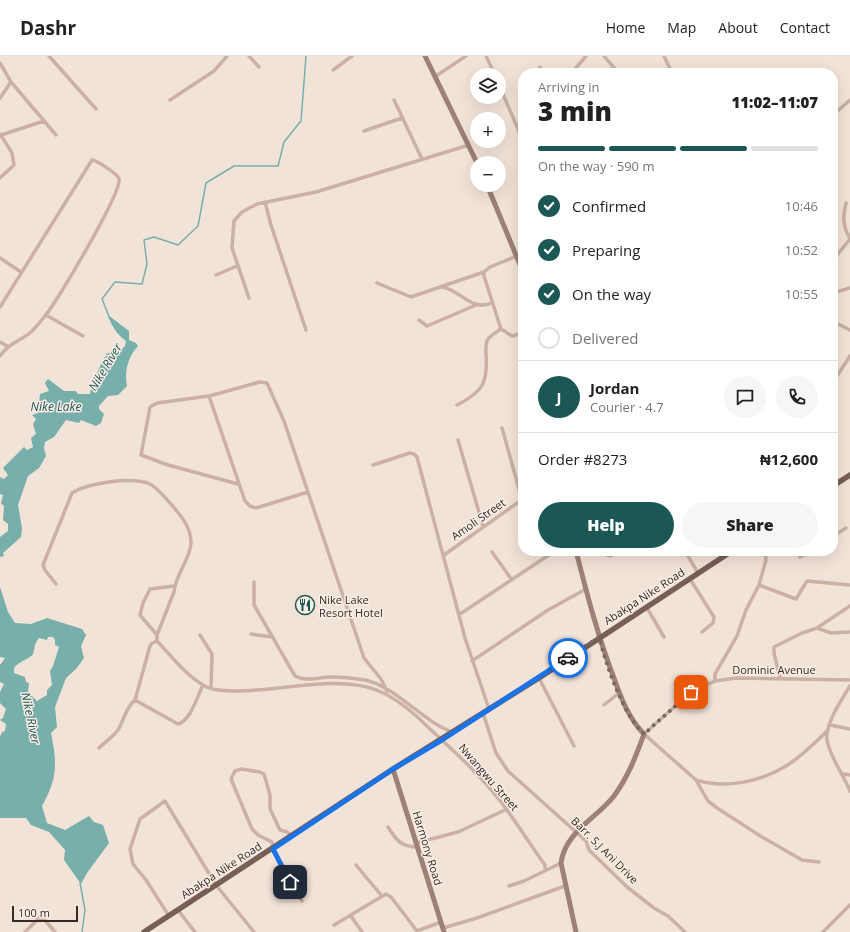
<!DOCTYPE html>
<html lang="en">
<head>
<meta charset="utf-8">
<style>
  body { margin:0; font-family:"Open Sans",sans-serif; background:#f6f6f6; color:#222; height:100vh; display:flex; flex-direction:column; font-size:15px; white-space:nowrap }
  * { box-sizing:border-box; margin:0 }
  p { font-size:13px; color:#767676 }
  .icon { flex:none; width:22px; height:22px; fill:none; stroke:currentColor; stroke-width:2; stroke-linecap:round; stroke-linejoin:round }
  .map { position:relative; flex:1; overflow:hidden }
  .panel { position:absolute; left:518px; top:12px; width:320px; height:488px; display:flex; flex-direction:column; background:#fff; border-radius:16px; box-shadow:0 4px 16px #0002 }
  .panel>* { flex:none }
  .controls { position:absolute; left:470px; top:12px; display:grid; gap:8px }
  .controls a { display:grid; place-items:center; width:36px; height:36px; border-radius:50%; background:#fff; box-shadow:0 4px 16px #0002; font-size:20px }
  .scale { position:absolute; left:12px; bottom:10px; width:66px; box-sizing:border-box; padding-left:4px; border:2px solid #352926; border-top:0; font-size:11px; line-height:14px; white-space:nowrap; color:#352926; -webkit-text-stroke:3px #f9ede5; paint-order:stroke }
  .pin { position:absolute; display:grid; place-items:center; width:34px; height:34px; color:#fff; margin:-17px; border-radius:8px; box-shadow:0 2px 6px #0006 }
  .courier { position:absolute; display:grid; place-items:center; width:40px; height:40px; margin:-20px; border:3px solid #1a73e8; border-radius:50%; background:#fff; color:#222; box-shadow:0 1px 5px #0007 }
  .headline em { font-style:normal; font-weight:800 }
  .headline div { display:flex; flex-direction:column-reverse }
  .headline { display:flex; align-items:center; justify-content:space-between; height:68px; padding:0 20px }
  h1 { font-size:26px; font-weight:800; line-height:30px }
  .bar { display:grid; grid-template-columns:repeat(4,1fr); gap:6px 4px; align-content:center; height:48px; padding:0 20px }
  .bar i { height:5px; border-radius:3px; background:#e0e0e0 }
  .bar .on { background:#1b5754 }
  .bar p { grid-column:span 4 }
  .line { display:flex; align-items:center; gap:10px; padding:0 20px; border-top:1px solid #e0e0e0 }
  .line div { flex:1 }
  .round { display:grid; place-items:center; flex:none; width:42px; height:42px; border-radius:21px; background:#f6f6f6 }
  ol { padding:0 20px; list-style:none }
  li { display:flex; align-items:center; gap:12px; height:44px }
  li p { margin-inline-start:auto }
  li .icon { padding:4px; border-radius:50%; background:#1b5754; color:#fff; stroke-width:4 }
  li:last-child { color:#767676 }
  li i { width:22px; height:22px; border:2px solid #e0e0e0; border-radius:50% }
  .button { display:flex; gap:8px; margin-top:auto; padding:8px 20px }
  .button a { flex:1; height:46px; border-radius:24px; background:#1b5754; color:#fff; font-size:16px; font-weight:800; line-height:46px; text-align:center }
  .button a+a { background:#f6f6f6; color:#222 }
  header { display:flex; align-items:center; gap:24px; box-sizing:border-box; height:56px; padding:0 20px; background:#fff; border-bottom:1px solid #e0e0e0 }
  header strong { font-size:19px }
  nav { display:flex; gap:22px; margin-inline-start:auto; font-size:14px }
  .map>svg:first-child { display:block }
  .water { fill:#77afab; fill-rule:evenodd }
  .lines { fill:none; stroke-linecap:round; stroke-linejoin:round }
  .stream { stroke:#77afab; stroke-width:1.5 }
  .street { stroke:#cab1a4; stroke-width:3.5 }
  .secondary { stroke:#9d8076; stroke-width:5 }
  .primary { stroke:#775e57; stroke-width:5.5 }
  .done { stroke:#776a64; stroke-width:4; stroke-dasharray:0 7.2 }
  .route { stroke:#1a73e8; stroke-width:5 }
  .labels { text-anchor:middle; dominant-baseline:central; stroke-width:3; stroke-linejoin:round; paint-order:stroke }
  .street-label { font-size:11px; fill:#352926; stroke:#f9ede5 }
  .poi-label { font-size:11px; fill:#352926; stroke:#f9ede5; text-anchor:start }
  .water-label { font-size:12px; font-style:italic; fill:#1b5754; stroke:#f9ede5 }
</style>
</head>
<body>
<header>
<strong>Dashr</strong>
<nav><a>Home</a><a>Map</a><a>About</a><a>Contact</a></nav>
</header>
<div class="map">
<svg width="850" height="876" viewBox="0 0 850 876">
  <rect width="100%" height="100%" fill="#f2e3d8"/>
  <path class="water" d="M108,259l21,16v9l7,3 2,3c-10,11 -14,25 -11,40l-9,9 -10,1 -9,10v3l5,5 -3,9 -5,3 -15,-6 -2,3 -13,-3 -12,17 -9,5 -1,6 2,8 -7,12 -11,8 -10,29 4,23 -1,9 -18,16 1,3 -4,1v-20l8,-6v-7l-5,-4 1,-14 -3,-3 2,-8 -3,-1v-17l4,2 4,-4 -5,-7 21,-21 3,3 6,-3 -2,-9 5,-4 -3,-10 3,-5 -4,-4 6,-2 2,-19 9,-3 -4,-8 3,-4 16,12h12l2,3h12l1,-6 8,-6 -1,-6 -2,-1 10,-21 8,-3 4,2 7,-7 1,-5c-9,-6 -15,-16 -18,-26z
    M0,531l8,25 7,11 16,1 16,-6 35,11 4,6 -5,11 3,12 -8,11 -10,9 -11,29 2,20 -6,6c6,31 7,44 -9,73l5,17 18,7 24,-14 5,6 9,3 6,18 -22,30 -6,11 -17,-24 1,-10 -16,-18 -18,-7 -5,-7h-26v-81l2,-5 3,-1 1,-7 -6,-4 3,-2 3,-9 -6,-6v-11l4,-8 -4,-2v-17l5,-7 -5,-1zM48,581h5l2,3v5l4,2 -6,19 -3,5 2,14 -5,5v5l-10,6 -9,-9 1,-9 -3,-1 -1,-5 -11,-4v-5c5,-7 16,-9 19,-14 2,-6 1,-10 6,-16l8,2z"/>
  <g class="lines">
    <path class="stream" d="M110,263l-8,-20 13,-17 27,2 5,-20 -3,-24 10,-3 24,8 20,-19 8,-43 28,-17h44l6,-24 17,-21 5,-65
      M80,827l5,27 -3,22"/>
    <path class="street" d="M49,0l47,53
      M249,0l10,11
      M486,0l9,19
      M604,0l12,14
      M664,0l8,17
      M0,7l11,19 45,53
      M540,11l3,6
      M333,14l19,-14
      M576,17l-1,-4 11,-13
      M436,20l30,-20
      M499,29l19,44 5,17
      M0,42l11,-16
      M170,44l44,-29 13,-15
      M394,44l28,59
      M833,59l17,-15
      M364,75l38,-13
      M0,78l12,19 2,12 -14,13
      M1,79l43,-14
      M265,146l6,23 35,105
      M846,147c-3,13 -4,23 4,35
      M517,200l-27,11 -6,5v4l17,53 11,7 11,-3
      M0,202l21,14
      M833,204l17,-21
      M216,219l21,-9
      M377,227l34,14 73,-25
      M442,231c19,3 29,25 50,16
      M833,237l17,-5
      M249,242l-17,-50 2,-27 8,-9 15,-8 59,-12 153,-47
      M0,251l92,-147c4,0 26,14 27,19 3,13 -62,123 -74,137 -4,5 -9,11 -14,16 -12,10 -21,10 -31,24
      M46,259l37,21
      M833,260l3,7 14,7
      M419,264l8,6 49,-21
      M0,286l7,4
      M833,326l17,-26
      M209,340l36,105 5,5 6,2 52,-16
      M457,349c26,-13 31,-22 29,-51 0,-5 -1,-11 2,-15 3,-4 9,-7 13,-10
      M502,372l20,72
      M458,384l25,86
      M373,409l37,-12 4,1 3,3 48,181 24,71
      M238,428l-70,-19 -27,-10 9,-48 7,-4 52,-7 51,-14 7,1 17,38 80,237 17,21 6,12
      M833,480l13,-8
      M593,495l18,5
      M685,495l13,22
      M798,495l2,6 10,-6
      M492,496l20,28
      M444,499l79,-56
      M690,523l24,38 -1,6 -11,9
      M254,526v23l41,71c11,6 25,1 36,1 12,0 23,1 34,3 30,6 57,41 87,52
      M56,528l-11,-14 -2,-5 29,-72c16,-10 60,-17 78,-9 9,5 19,18 26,26 8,10 15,19 15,33 -1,17 -16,32 -17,49l-17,43v6c14,15 28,33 46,44 10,6 24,6 35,6 42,0 103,-17 141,0 19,8 37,24 51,38 27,25 56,51 77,81 13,18 25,37 38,55v4
      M759,529l37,14 11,-18 43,4
      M646,550l18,31
      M460,558l95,-63
      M817,572l33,-22
      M251,578l21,3
      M157,579l-17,-20 3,-12 7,-14 24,-3
      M200,579l12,19 -1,34
      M472,605l76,-51 38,-21
      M539,622l35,68
      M780,622l-6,-25v-6l28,-14 15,-5 14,5 19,-1
      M715,625v-7l22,-38 9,-26 13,-25 7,-25 -1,-9
      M850,630c-8,13 -25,38 -23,54 3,17 16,34 23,51
      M135,644l43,24c13,-4 19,-27 25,-39
      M604,649l15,-12
      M483,657l13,40 12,18 78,70 3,9 38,37 27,21 14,8 17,16
      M830,669l20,4
      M99,692c6,-6 14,-11 19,-18 6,-10 8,-23 17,-30l15,-54 2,-3 5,-2
      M843,718l7,1
      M696,724c29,9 64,2 90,-14 15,-9 29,-23 42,-36
      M388,771c8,13 13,20 30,20
      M292,780l-5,-4 -7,-2 -10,-21v-14l-6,-21 -4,-2 -19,-3 -6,2 -4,8 21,50 6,6 14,7 1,7 29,52
      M416,787l42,-11 49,-23
      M819,806l-17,-2 -40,-23 -45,-29 -9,-7 -12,-21 -52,-46 47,-42 24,-11 21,-3 114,2
      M356,809l25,30
      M509,830l15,-5 37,-18
      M178,854l17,22
      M169,860l-23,-36 -13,-16 -3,-15 10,-30 25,-18 51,84 38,47
      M351,860l11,16
      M334,869l52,-31 5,3 26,34 24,-9
      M443,872l34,-10 88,-32
      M25,876l14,-14 5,1 11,13
      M823,876l27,-27"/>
    <path class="secondary" d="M425,0l52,107
      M487,129l36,87
      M393,713l51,163
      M576,876l-15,-69c4,-31 36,-45 53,-67 14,-19 22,-40 30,-62 -15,-15 -23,-36 -30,-56 -16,-41 -27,-84 -38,-127"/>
    <path class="primary" d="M833,430l17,-11
      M144,876l249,-163 146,-91 193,-127"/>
  </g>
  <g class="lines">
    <path class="done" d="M568,602l31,-21c8,30 23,76 45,97l47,-42"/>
    <path class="route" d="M290,826l-17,-33 120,-80 49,-29 126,-82"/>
  </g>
  <defs>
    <g id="restaurant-ring" transform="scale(1)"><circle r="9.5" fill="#f9ede5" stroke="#1b5754" stroke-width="1.5"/><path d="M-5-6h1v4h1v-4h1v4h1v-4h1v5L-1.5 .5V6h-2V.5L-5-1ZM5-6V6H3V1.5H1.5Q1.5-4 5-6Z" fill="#1b5754"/></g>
  </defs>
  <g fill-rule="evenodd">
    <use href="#restaurant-ring" x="305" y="549"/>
  </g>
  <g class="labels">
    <g class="street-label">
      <text transform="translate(478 463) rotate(-35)">Amoli Street</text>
      <text transform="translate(644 540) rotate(-33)">Abakpa Nike Road</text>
      <text x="774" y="613">Dominic Avenue</text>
      <text transform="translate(489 721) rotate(49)">Nwangwu Street</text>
      <text transform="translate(428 792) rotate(73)">Harmony Road</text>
      <text transform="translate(605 794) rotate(45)">Barr. S.J Ani Drive</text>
      <text transform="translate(221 814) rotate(-33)">Abakpa Nike Road</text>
    </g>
    <g class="poi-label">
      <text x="319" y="543">Nike Lake<tspan x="319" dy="13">Resort Hotel</tspan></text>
    </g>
    <g class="water-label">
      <text transform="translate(105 311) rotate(-59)">Nike River</text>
      <text x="56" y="350">Nike Lake</text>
      <text transform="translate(31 662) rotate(78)">Nike River</text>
    </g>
  </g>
</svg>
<div class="controls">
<a><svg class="icon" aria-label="layers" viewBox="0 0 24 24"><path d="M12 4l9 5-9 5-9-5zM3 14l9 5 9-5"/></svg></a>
<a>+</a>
<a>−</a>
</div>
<div class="scale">100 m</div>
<div class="pin" style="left:691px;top:636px;background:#ea580c"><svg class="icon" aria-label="bag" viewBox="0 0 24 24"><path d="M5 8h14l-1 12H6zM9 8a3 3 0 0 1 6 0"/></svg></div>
<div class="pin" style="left:290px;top:826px;background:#1f2937"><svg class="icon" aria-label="home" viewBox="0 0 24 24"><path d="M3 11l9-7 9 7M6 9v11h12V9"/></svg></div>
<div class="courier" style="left:568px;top:602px"><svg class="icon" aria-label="car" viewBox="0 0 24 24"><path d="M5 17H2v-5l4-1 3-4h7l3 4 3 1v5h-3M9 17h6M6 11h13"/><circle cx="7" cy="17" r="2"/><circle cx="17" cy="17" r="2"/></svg></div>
<section class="panel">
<div class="headline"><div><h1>3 min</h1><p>Arriving in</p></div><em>11:02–11:07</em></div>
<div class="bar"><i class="on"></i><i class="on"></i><i class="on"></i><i></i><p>On the way · 590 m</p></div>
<ol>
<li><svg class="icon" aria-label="check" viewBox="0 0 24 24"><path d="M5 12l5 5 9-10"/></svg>Confirmed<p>10:46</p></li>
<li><svg class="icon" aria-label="check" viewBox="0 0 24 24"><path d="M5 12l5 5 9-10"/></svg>Preparing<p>10:52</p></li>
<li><svg class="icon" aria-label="check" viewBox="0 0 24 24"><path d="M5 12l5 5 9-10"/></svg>On the way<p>10:55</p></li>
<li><i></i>Delivered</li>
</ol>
<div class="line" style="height:72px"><b class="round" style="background:#1b5754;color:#fff">J</b><div><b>Jordan</b><p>Courier · 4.7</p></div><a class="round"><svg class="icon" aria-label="chat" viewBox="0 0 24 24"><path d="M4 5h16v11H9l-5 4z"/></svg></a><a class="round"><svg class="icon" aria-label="phone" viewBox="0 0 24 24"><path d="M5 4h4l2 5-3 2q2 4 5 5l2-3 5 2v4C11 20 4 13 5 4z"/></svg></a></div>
<div class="line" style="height:52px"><div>Order #8273</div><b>₦12,600</b></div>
<div class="button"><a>Help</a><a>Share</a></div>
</section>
</div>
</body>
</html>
